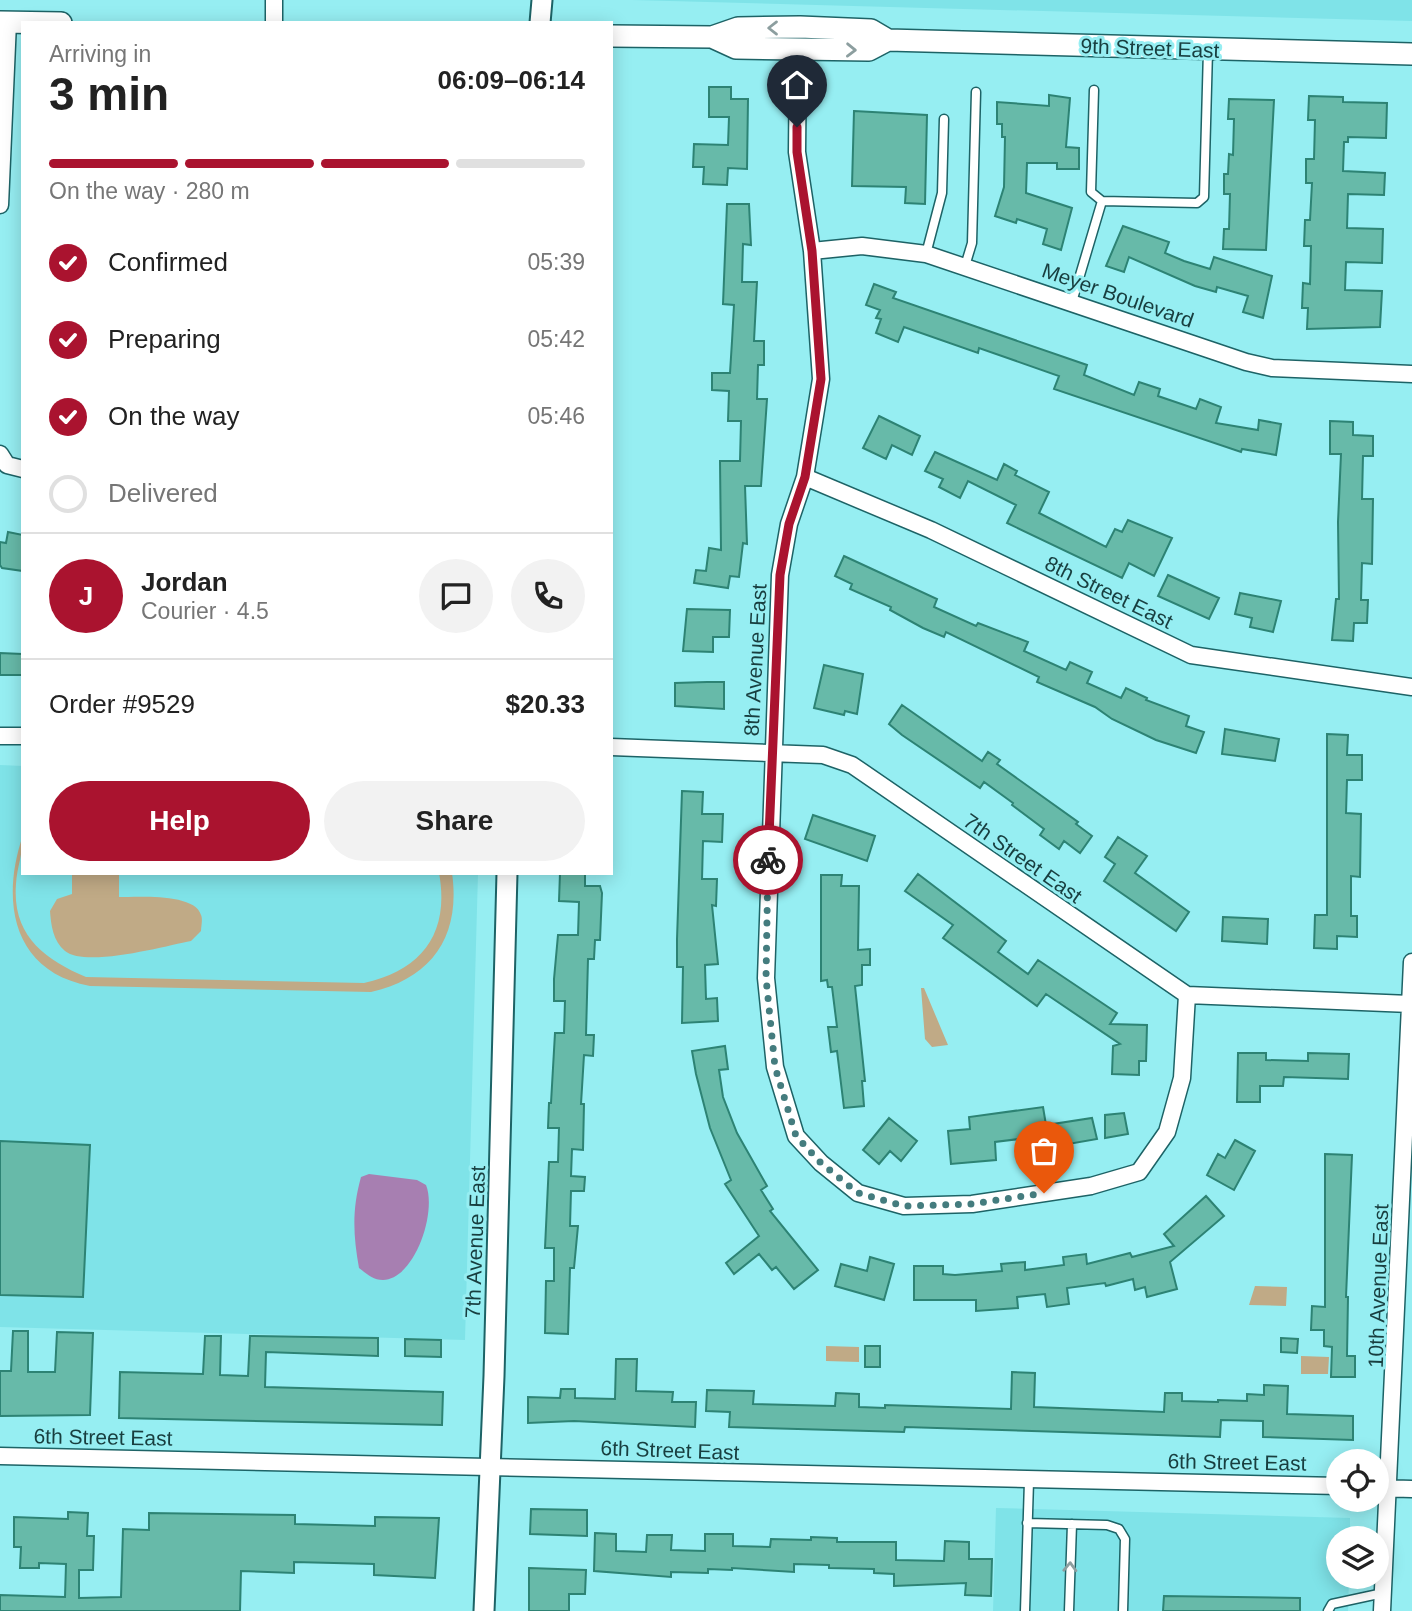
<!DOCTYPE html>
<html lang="en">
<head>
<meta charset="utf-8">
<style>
  body { margin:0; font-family:Arial,sans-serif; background:#f2f2f2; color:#222; height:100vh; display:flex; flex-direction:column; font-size:26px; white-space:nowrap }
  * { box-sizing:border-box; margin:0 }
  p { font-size:23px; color:#767676 }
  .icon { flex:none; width:38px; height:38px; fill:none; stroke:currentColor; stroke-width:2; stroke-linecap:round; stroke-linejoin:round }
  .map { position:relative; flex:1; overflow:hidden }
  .details { position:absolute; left:21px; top:21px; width:592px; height:854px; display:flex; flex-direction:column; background:#fff; border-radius:0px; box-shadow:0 4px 18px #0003 }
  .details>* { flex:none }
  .tools { position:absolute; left:1326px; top:1449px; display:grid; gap:14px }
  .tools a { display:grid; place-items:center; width:63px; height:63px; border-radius:50%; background:#fff; box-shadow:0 4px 18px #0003; font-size:35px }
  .pin { position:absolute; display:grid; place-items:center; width:60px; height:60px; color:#fff; margin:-72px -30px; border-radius:50% 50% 50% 0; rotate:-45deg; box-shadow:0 0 7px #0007 }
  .pin .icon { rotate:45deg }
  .courier { position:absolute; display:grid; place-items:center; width:70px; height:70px; margin:-35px; border:5px solid #aa132f; border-radius:50%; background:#fff; color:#222; box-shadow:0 2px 9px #0007 }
  .summary em { font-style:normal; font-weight:800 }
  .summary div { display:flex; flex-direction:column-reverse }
  .summary { display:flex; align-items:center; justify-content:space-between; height:119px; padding:0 28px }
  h1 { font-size:46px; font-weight:800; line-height:52px }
  .bar { display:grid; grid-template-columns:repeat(4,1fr); gap:10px 7px; align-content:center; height:84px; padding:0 28px }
  .bar i { height:9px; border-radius:5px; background:#e0e0e0 }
  .bar .active { background:#aa132f }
  .bar p { grid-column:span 4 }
  .line { display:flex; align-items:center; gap:18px; padding:0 28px; border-top:2px solid #e0e0e0 }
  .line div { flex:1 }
  .round { display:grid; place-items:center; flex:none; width:74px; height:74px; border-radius:37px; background:#f2f2f2 }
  ol { padding:0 28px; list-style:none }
  li { display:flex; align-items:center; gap:21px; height:77px }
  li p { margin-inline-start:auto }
  li .icon { padding:7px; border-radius:50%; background:#aa132f; color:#fff; stroke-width:4 }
  li:last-child { color:#767676 }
  li i { width:38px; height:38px; border:4px solid #e0e0e0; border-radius:50% }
  .primary-button { display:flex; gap:14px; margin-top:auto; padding:14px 28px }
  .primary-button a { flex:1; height:80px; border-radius:42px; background:#aa132f; color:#fff; font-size:28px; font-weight:800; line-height:80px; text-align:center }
  .primary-button a+a { background:#f2f2f2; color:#222 }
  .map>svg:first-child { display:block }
  .built { fill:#7fe3e8 }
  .green { fill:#c0aa86 }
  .water { fill:#a77fb1 }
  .building { fill:#67baa9; stroke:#2d8374; stroke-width:2 }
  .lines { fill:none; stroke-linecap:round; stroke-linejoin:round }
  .service-casing { stroke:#1d6366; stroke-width:11 }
  .minor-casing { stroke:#1d6366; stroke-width:19 }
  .tertiary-casing { stroke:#1d6366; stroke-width:23 }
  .secondary-casing { stroke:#1d6366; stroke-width:24 }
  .service { stroke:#fff; stroke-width:8 }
  .minor { stroke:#fff; stroke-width:16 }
  .tertiary { stroke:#fff; stroke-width:19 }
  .secondary { stroke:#fff; stroke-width:21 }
  .oneway { stroke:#8c9e9f }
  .done { stroke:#447c7e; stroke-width:7; stroke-dasharray:0 12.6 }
  .route { stroke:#aa132f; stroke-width:9 }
  .labels { text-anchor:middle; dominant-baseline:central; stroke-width:6; stroke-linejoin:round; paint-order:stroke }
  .street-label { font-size:21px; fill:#183e3f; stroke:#96eef2 }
</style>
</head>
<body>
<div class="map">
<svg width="1412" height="1611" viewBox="0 0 1412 1611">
  <rect width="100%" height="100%" fill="#96eef2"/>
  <path class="built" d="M632,0h780v21z
    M0,765l23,1v107h455l-13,467 -465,-13z
    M996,1508l354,10v20h-11v39h10l-1,34h-355z"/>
  <path class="green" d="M23,835c0,19 -6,32 -7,49 -4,51 28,75 70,93l278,6c58,-13 86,-50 75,-110h13c9,63 -20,105 -81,119l-281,-6c-77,-14 -90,-84 -67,-151z
    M72,873h47v24c19,0 76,-4 82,18 2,4 0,12 0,16l-10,10c-26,5 -105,27 -126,10 -12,-10 -14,-26 -15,-40l7,-12 15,-5z
    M921,988h3l24,57 -16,2 -7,-8z
    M1255,1286l32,1 -1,19 -37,-1z
    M826,1346l33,1v15l-33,-1z
    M1301,1356l28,1 -1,17h-27z"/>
  <path class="water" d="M369,1174l48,6 9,5c11,27 -11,94 -43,95 -10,0 -16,-6 -24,-12 -6,-33 -7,-59 2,-91z"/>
  <path class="building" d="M709,87h22v12h17l-1,70 -19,-1 -1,17 -24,-1 1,-17h-11l1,-23 34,1 1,-28h-20z
    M1049,95l21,3 -4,49 13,1v21h-22v-6h-30l-1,30 46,15 -11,42 -18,-6 4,-15 -30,-10 -1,4 -21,-7 9,-29 1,-50h-3v-13h-5v-22l52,4z
    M1309,96l34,1v5l44,1 -1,35 -38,-1v5h-4l-1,29 42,2 -1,22 -36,-1 -1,34 36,1 -1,34 -36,-1 -1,28 37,1 -2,36 -73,2 1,-21h-6l1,-25 7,1 1,-38h-7l1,-26h5l2,-37h-6v-24h8l1,-39h-7z
    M1229,99l45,1 -8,150 -43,-1 1,-20h5l1,-35h-6v-20h4l1,-20 4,1 1,-36h-6z
    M854,111l73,4 -2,89 -20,-1 1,-16 -54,-1z
    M727,204h22l2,41 -8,-1 -1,38h15l-3,59h10v24h-6l-1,34h10l-6,87h-16l2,58 -4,-1 -4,34 -9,-1 -2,12 -34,-5 2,-13 10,1 3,-23 12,2 -1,-89h20l1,-40h-13l1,-30 -17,-1v-17h18l2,-32 2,-36 -11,-1z
    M1123,226l46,16 -4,11 19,8 26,8 4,-12 58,19 -9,42 -20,-6 5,-16 -31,-9 -1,5 -21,-6 -66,-29 -5,15 -18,-6z
    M874,284l22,8 -3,6 194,67 -3,10 50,20 5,-13 21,7 -2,7 38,13 4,-10 21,8 -5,16 42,7 1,-10 22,4 -5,31 -34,-6 -1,3 -187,-63 5,-13 -80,-28 -1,5 -74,-26 -6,15 -22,-9 5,-14 -5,-1 4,-8 -14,-5z
    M879,416l41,20 -8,19 -20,-10 -6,14 -23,-11z
    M1330,421l23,1v13l20,1v20h-10l-1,43h11l-1,65 -10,-1 -1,37h7l-1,23h-13l-1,18 -21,-1 4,-41h3l-1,-77 3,-68h-11z
    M935,452l62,28 7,-16 13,7 -2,4 34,17 -10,21 67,34 9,-18 7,3 6,-12 44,18 -18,38 -25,-13 -7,15 -115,-55 9,-18 -48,-24 -8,17 -21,-11 4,-8 -18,-8z
    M8,532l15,3v36l-21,-3 -2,-3v-23l6,1z
    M844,556l93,43 -3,8 42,19 2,-3 50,19 -4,9 42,19 4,-8 22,10 -5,11 34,15 5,-10 21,10 -1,2 43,16 -3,10 18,6 -8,21 -40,-13 -44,-21 -17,-12 -58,-25 2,-5 -93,-45 -2,5 -21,-9 -33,-18 1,-3 -41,-18 2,-5 -17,-8z
    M1168,575l51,23 -10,21 -51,-23z
    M1240,593l41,8 -8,31 -23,-5 2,-9 -17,-4z
    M687,609l43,1 -1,27h-16v15l-30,-1z
    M0,653l22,1v21h-22z
    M824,665l39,9 -6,40 -12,-3 -1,4 -30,-7z
    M707,682h17v27l-49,-3v-23z
    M902,705l80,56 6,-9 12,8 -3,4 81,58 -2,2 16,12 -12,17 -16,-12 -5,8 -19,-14 4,-6 -32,-24 1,-2 -29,-21 -4,6 -78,-53 -13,-11z
    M1225,729l54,10 -4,22 -53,-7z
    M1327,734l21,1 -1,20h15v25h-15l-1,33 15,1 -1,63 -9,-1v40h6v21l-20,-1v13l-23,-1 1,-33h12z
    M682,791l21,1 -1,22h21l-1,28 -19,-1 -1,38h15l-1,27 -4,-1 6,59 -13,1 1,34 11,-1 1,23 -36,2 1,-56h-6v-28z
    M813,815l62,21 -8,25 -62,-22z
    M1118,837l29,19 -12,17 54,39 -13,19 -72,-50 11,-17 -10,-7z
    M560,873h25v13h15l2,7 -2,47h-5l-1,19h-6l-2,76h8l-1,21 -9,-1 -3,49h3l-1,46 -11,-1 -1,27 14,1 -1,14h-13l-1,35h8l-4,42h-4l-2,66 -23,-1 1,-52h8v-33h-9l4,-86h9l1,-34h-11l1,-25h2l4,-70h9l1,-32h-11v-22l4,-44h20l1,-33 -20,-1z
    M918,874l88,67 -8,11 30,22 10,-14 79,53 -7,11 37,1 -1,36h-7v14l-27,-1 1,-28 7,-2 -74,-50 -9,12 -94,-68 10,-13 -48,-34z
    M821,875h21l-1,11h18l-1,64 12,-1v16h-8v20l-7,1 10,95h-3l2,25 -20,2 -7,-57 -6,1 -3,-25h9l-5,-40h-4l-1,-7 -6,1z
    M1223,917l45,2 -1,25 -45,-3z
    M725,1046l3,23 -9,1 4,27 14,36 30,53 -6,4 12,19 -3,2 48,59 -24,19 -18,-22 -4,3 -13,-16 -25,20 -8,-11 33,-27 -34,-52 6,-4 -21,-52 -14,-54 -4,-23z
    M1238,1053h28v7l42,1v-8l41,1 -1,25 -64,-2 -1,9h-23v16h-23z
    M1043,1107l3,18 46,-7 5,21 -29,5 1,10 -31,3 -3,-20 -40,5 1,18 -45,4 -3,-33 22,-2 -1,-12z
    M1124,1113l4,21 -23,4v-23z
    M889,1118l28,23 -16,20 -11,-10 -11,13 -16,-14z
    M1235,1140l20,11 -21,39 -27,-15 11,-21 7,4z
    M0,1141l90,4 -7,152 -83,-2z
    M1325,1154l27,1 -6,142h2l-1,59h8v21h-24l1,-30 -8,-1v-16h-13l1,-24 13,1z
    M1206,1196l18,20 -54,46 7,27 -30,8 -2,-10 -10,3 -2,-11 -27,7 -1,-3 -38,5 2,16 -22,3 -2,-13 -28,3 1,11 -42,3v-11h-62v-34h29v8l12,1 47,-4 -1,-7 24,-2v8l39,-5 -1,-8 23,-3 1,10 43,-11 2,4 42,-11 -10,-12z
    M870,1257l24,7 -10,36 -49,-14 6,-22 26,7z
    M13,1331h15v41h27l2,-40 36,1 -3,82 -90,1v-45h11z
    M205,1336h16l-1,39 28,1 2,-40 128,2v18l-112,-4 -1,35 178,5 -1,33 -323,-7 1,-46 83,2z
    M1281,1338l17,1 -1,14 -16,-1z
    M405,1339l36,1v17l-36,-1z
    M865,1346h15v21h-15z
    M616,1359h21l-1,32 37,1 -1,10h24l-1,25 -121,-6 -46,2v-26l32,1 1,-9h14v9l40,1z
    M1012,1372l23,1 -1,34 130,5 1,-19h17v8l36,1v-2l29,1v-7l17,1v-10l24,1 -1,28 66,2v24l-90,-3v-16l-42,-1 -1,17 -315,-10 -1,5 -175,-5 1,-15 -24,-1 1,-21 47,1 -1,13 82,2 1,-13 23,1v13l26,1v-3l126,4z
    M531,1509l56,1v26l-57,-2z
    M68,1512l20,1 -1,23h7l-1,34h-14v28l42,-1 2,-68 26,1v-17l146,2v9l80,2v-9l64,1 -4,60 -61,-3v-11l-80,-2v11l-53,-2 -1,40h-240v-16l65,2 1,-33 -27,-1v5h-19l1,-21h-7v-30l54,2z
    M595,1533l21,1v17l30,1 1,-17h25l-1,15 34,1v-17h28v12l37,1 1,-8 40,1v-3l26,1v4h59v18l48,1 1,-20 24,1v17h23l-1,37 -26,-1 1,-12 -72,3v-12l-20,-1v-4l-45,-1v-3l-35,-1v8l-62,-4v2l-24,-1v4l-37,-1v5l-77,-6z
    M529,1568l57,2 -1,24h-16v17h-40z
    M1164,1596l136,2v13h-137z"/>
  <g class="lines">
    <g class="service-casing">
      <path id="service" d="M1094,90l-3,102 11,9
        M926,254l16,-61 2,-74
        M965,266l7,-23 4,-151
        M1072,302l30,-101 95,2 7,-6 4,-147
        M1027,1523l80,2 12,4 6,10 -2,72
        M1025,1611l4,-130
        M1069,1611l3,-87
        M1328,1611l4,-7 51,-11"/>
    </g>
    <g class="minor-casing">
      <path id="minor" d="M274,23v-23
        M798,49l-1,103 15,99 9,128 -16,98 -16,47 -9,51 -14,403 9,89 21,69 25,27 37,30 46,13 68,-2 119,-18 48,-14 28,-40 15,-54 5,-83
        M0,205l8,-183
        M812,251l50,-5 64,8 320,108 26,6 140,6
        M0,454l7,11 16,4
        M805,477l126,53 260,125 221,32
        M0,736h23
        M611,747l212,8 29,10 335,230 223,9
        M0,1456l1339,30
        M1377,1488l35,1
        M1382,1611l30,-649"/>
    </g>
    <g class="tertiary-casing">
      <path id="tertiary" d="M540,23l2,-23
        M484,1611l10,-235 13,-503"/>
    </g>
    <g class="secondary-casing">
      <path id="secondary" d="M0,22l61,1
        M611,36l101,1 26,-9 62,-1 71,3 17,10 524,14
        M712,37l24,11 62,1 71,1 19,-10"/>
    </g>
    <use href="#service" class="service"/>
    <use href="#minor" class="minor"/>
    <use href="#tertiary" class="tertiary"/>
    <use href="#secondary" class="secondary"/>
  </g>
  <defs><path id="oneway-chevron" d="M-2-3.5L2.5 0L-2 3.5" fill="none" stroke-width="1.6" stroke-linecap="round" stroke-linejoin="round" transform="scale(1.75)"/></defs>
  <g class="oneway">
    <use href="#oneway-chevron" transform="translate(773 28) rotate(180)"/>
    <use href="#oneway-chevron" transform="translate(851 50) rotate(1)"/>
    <use href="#oneway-chevron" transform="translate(1070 1567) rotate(-88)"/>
  </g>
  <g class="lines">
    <path class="done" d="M768,860l-2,118 9,89 21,69 25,27 37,30 46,13 68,-2 72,-11"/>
    <path class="route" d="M768,860l12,-285 9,-51 16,-47 16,-98 -9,-128 -15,-99v-25"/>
  </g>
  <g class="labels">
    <g class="street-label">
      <text transform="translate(1150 48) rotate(2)">9th Street East</text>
      <text transform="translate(1118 295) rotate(19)">Meyer Boulevard</text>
      <text transform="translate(1109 592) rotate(26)">8th Street East</text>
      <text transform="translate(755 660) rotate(-87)">8th Avenue East</text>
      <text transform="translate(1023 858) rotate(35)">7th Street East</text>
      <text transform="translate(475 1242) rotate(-88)">7th Avenue East</text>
      <text transform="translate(1378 1286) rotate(-88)">10th Avenue East</text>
      <text transform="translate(103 1437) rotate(1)">6th Street East</text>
      <text transform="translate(670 1450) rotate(2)">6th Street East</text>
      <text transform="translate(1237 1462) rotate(1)">6th Street East</text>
    </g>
  </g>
</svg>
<div class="tools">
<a><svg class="icon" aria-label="locate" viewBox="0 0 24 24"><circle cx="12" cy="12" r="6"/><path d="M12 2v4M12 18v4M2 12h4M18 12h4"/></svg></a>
<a><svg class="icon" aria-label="layers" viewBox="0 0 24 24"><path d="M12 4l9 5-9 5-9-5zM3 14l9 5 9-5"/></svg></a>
</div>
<div class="pin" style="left:1044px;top:1193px;background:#ea580c"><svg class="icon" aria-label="bag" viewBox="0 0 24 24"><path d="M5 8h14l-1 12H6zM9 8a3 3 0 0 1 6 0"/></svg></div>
<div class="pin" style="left:797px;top:127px;background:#1f2937"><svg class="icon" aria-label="home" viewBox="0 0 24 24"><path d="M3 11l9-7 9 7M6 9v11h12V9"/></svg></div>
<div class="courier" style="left:768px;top:860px"><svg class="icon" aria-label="bike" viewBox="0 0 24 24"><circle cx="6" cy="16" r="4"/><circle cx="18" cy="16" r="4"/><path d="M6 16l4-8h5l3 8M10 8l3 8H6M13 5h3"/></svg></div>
<section class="details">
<div class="summary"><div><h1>3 min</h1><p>Arriving in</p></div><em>06:09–06:14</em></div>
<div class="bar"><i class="active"></i><i class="active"></i><i class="active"></i><i></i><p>On the way · 280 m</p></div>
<ol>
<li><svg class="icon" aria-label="check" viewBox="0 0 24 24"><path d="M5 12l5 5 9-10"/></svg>Confirmed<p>05:39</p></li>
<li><svg class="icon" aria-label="check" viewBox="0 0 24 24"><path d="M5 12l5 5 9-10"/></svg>Preparing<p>05:42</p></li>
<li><svg class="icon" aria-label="check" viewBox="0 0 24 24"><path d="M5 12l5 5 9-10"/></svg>On the way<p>05:46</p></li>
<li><i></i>Delivered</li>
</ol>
<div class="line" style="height:126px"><b class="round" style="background:#aa132f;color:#fff">J</b><div><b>Jordan</b><p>Courier · 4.5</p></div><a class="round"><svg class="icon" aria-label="chat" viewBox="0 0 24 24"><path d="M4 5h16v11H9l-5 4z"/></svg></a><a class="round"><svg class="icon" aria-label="phone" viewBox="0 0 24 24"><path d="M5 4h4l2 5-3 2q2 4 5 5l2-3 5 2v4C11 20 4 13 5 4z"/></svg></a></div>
<div class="line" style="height:91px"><div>Order #9529</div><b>$20.33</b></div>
<div class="primary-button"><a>Help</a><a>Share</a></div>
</section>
</div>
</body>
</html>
